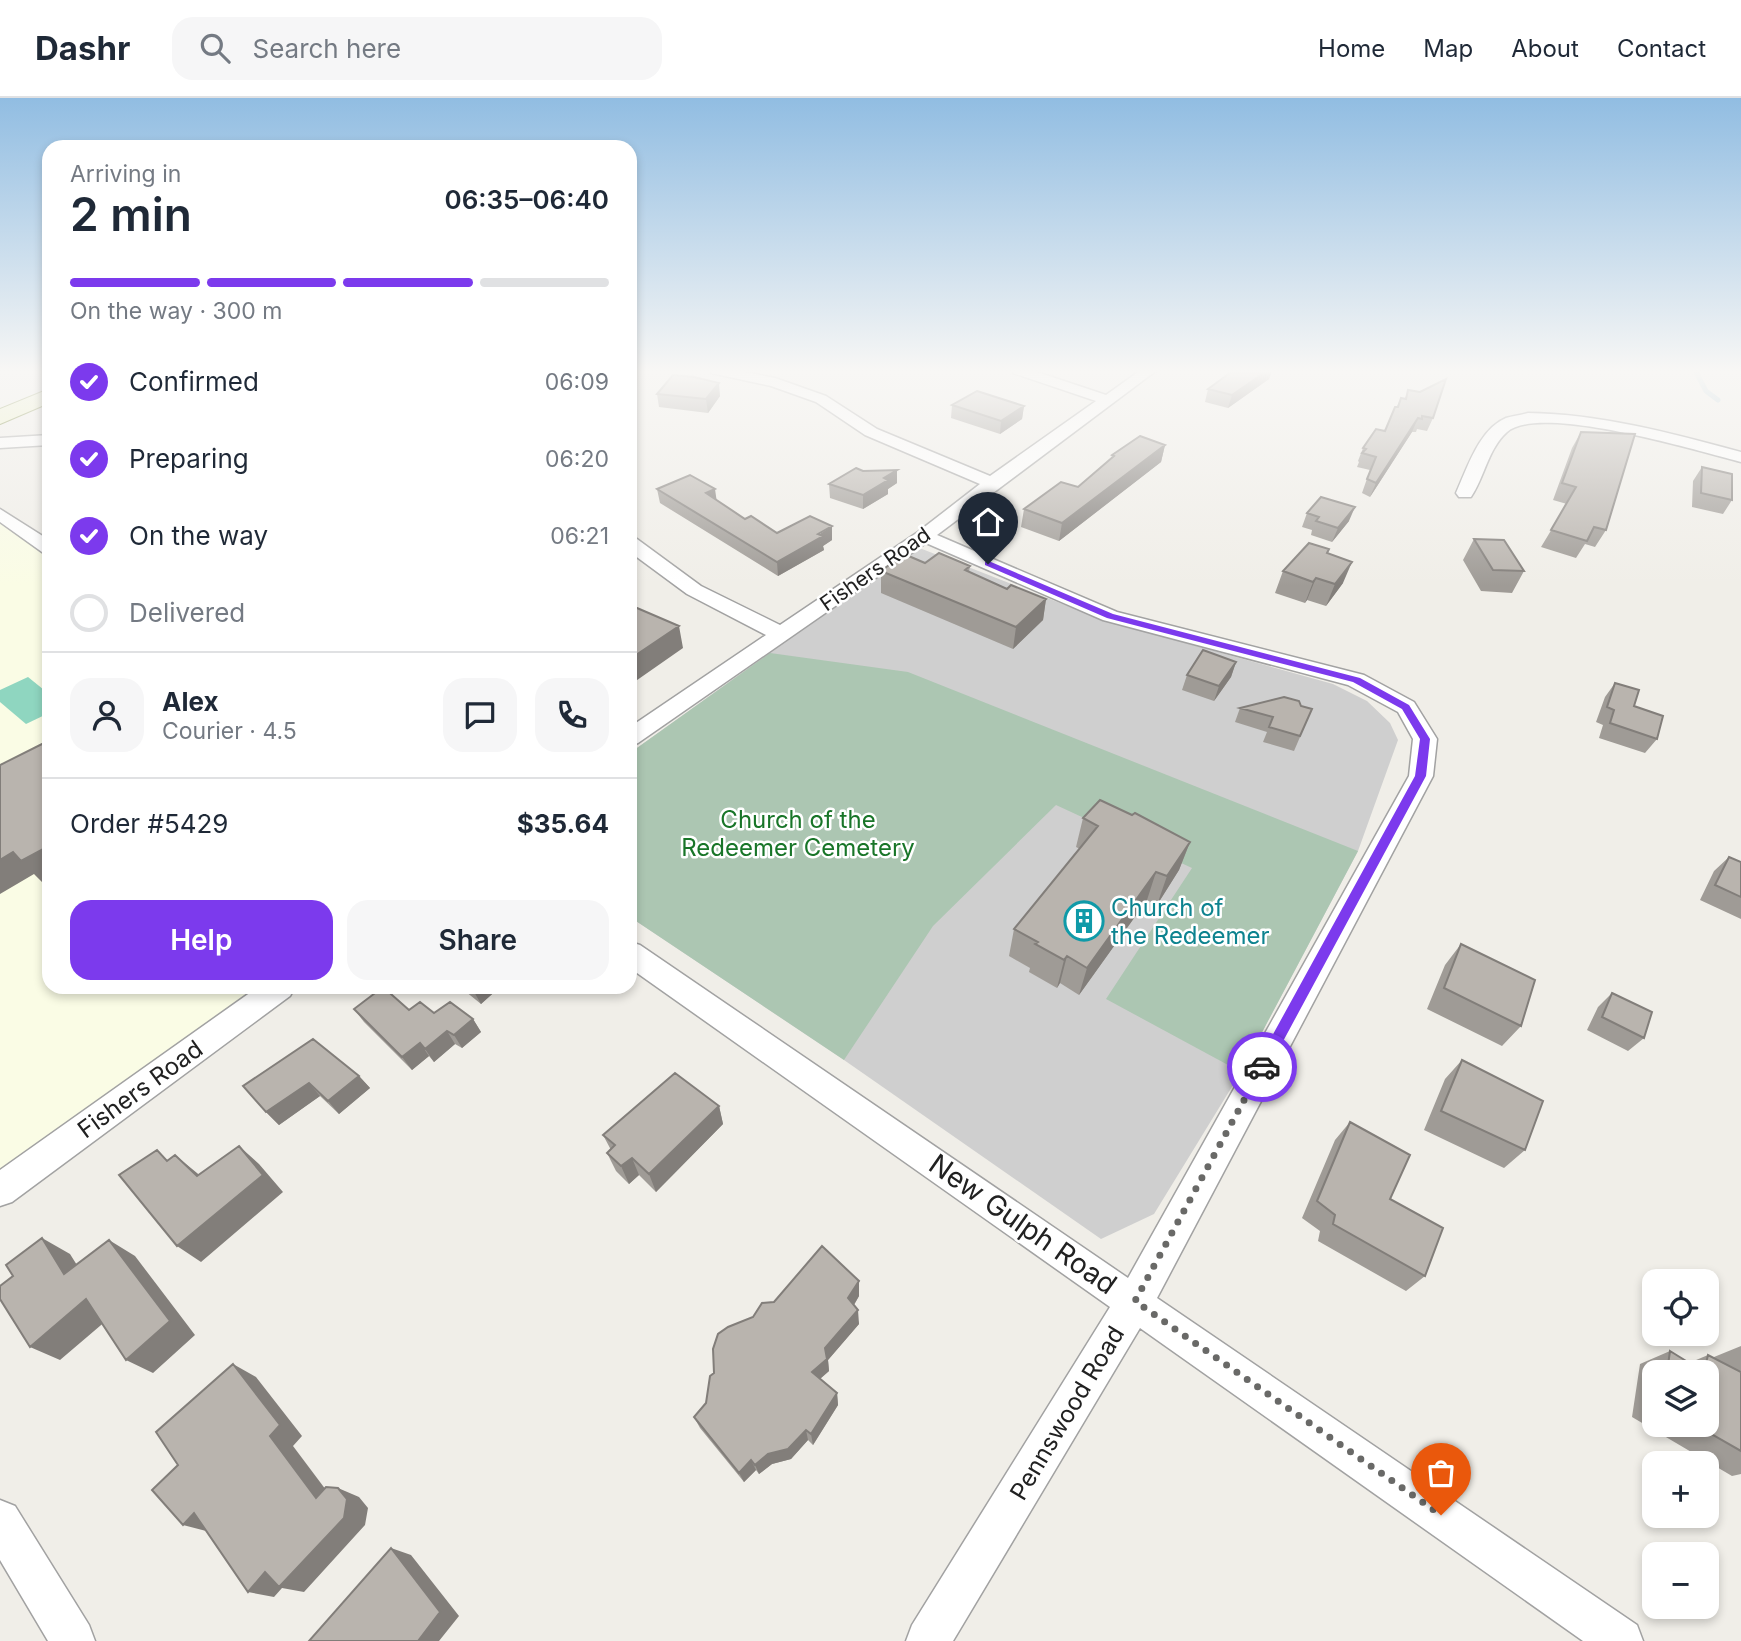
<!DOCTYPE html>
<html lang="en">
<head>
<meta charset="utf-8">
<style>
  body { margin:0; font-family:Inter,sans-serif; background:#f6f6f7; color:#1f2937; height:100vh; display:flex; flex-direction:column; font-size:26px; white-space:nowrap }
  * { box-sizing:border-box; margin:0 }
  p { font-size:23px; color:#747a83 }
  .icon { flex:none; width:38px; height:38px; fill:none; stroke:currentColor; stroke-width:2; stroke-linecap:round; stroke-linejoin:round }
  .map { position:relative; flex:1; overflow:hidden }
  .drawer { position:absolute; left:42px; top:42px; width:595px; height:854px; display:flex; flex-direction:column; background:#fff; border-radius:21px; box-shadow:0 4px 10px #0003 }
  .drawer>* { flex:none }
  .tools { position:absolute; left:1642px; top:1171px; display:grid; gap:14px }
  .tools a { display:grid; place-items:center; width:77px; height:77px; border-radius:14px; background:#fff; box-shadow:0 4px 10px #0003; font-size:35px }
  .pin { position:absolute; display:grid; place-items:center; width:60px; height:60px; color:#fff; margin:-72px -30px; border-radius:50% 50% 50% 0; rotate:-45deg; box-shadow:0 0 7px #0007 }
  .pin .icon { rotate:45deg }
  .courier { position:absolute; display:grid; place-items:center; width:70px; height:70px; margin:-35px; border:5px solid #7c3aed; border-radius:50%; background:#fff; color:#222; box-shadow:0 2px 9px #0007 }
  .overview em { font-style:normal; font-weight:600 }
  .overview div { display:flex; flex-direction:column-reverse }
  .overview { display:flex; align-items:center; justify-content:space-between; height:119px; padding:0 28px }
  h1 { font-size:46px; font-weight:600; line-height:52px }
  .bar { display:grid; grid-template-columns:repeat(4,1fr); gap:10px 7px; align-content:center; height:84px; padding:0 28px }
  .bar i { height:9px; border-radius:5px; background:#e0e1e3 }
  .bar .on { background:#7c3aed }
  .bar p { grid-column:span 4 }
  .line { display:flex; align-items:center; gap:18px; padding:0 28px; border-top:2px solid #e0e1e3 }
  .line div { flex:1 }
  .round { display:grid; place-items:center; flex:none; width:74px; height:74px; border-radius:21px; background:#f6f6f7 }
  ol { padding:0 28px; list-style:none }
  li { display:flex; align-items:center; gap:21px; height:77px }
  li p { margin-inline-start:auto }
  li .icon { padding:7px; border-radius:50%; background:#7c3aed; color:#fff; stroke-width:4 }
  li:last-child { color:#747a83 }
  li i { width:38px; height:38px; border:4px solid #e0e1e3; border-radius:50% }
  .button { display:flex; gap:14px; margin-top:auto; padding:14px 28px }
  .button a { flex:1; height:80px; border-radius:21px; background:#7c3aed; color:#fff; font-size:28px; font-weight:600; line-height:80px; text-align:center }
  .button a+a { background:#f6f6f7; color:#1f2937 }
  header { display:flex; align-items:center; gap:42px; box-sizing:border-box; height:98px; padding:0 35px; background:#fff; border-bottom:2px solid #e0e1e3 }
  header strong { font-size:33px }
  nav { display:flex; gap:38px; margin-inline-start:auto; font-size:24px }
  .search { width:490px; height:63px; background:#f6f6f7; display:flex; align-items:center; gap:18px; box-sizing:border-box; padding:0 24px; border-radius:21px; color:#747a83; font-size:26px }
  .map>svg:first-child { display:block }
  .education { fill:#fafce5 }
  .religious { fill:#cfcfcf }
  .cemetery { fill:#acc6b2 }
  .pitch { fill:#8fd6c0 }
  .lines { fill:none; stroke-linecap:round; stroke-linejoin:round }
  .stream { stroke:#aecbd8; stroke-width:5 }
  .street-casing { stroke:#a2a2a2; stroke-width:3 }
  .secondary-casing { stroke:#5c6e11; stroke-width:2 }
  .street { fill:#fff; fill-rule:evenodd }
  .secondary { fill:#edf3c3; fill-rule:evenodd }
  .wall { fill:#9f9b96; fill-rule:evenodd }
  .shaded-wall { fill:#827e7a }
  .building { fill:#b9b4ae; stroke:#827e7a; stroke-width:2 }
  .route { fill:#7c3aed }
  .done { stroke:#696967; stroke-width:7; stroke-dasharray:0 12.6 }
  .labels { text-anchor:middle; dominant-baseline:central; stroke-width:5; stroke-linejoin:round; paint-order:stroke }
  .far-street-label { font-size:21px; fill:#212121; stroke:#fff }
  .park-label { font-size:24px; fill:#187528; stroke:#fff }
  .culture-label { font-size:24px; fill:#0d838f; stroke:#fff; text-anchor:start }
  .street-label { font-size:24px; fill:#212121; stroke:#fff }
  .near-street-label { font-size:28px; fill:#212121; stroke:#fff }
</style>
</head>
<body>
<header>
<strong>Dashr</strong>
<div class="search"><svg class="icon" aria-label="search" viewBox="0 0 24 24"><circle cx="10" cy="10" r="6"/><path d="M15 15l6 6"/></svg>Search here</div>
<nav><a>Home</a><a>Map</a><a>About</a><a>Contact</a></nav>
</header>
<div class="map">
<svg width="1741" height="1543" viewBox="0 0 1741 1543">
  <rect width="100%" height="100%" fill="#f0eee8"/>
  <path class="education" d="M0,416l49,34v439h231l-280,203z"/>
  <path class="religious" d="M917,449l189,74 227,63 34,17 23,22 8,17 -40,111 -117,221 -87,142 -53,25 -257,-179 -214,-143v-164z"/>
  <path class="cemetery" d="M770,555l138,19 450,179 -117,221 -135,-73 86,-131 -136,-63 -123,121 -89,134 -214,-143v-164z"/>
  <path class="pitch" d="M28,579l21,17v19l-23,11 -26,-22v-12z"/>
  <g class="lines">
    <path class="stream" d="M1695,272l11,21 12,9"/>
    <g class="street-casing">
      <path id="street" d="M709,272h26l40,8 51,18 51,33 113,47 106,-75 -83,-28 -2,-3h20l75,25 35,-25h16l-220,165 180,77 247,63 50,27 23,37 -4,37 -276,522 480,327 6,16h-60l-443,-313 -187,313h-47l6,-16 198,-318 -480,-339v-26l10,3 488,333 281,-502 4,-37 -15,-27 -50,-27 -245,-65 -177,-77 -288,200 -8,3v-19l136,-92 -79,-41 -57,-42v-15l7,2 64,47 79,39 138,-93 62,-48 -115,-49 -49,-33 -45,-16 -60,-13z
        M1528,315c72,1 143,20 213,39v10c-43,-11 -201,-59 -234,-30 -19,17 -22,44 -36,65h-12l-3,-4c11,-24 23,-64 50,-75 6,-2 15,-3 22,-5z
        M49,337v10l-49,3v-10z
        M0,411l49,31v14l-7,-2 -42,-30z
        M258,889h37l-5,9 -278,206 -12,4v-36z
        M0,1402l15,6 74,119 6,16h-47l-48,-81z"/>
    </g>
    <g class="secondary-casing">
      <path id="secondary" d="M49,291v14l-49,21v-15z"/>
    </g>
    <use href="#street" class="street"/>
    <use href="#secondary" class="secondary"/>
  </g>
  <path class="wall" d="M1234,272h38l-3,9 -41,29 -23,-6 3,-13z
    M1408,292l25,28 -6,13 -10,-2 -1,3h-4l-42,65 -8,-4 8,-23 -13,-3 2,-5 -1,-1 5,-13 22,-17 16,-33 4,1z
    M657,296l63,2 -12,17 -49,-6z
    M952,307l72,1 -2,13 -22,15 -49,-16z
    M1581,334l25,98 -11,17 -10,-3 -9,14 -35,-11 26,-43 -14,-4 19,-52z
    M1165,347l-4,17 -102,79 -38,-14 3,-18 54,-22 33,-28 1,-4z
    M1702,369l30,33 -9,14 -31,-7 1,-26z
    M897,372v13l-9,6v5l-25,15 -33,-11 -1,-14 34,-13z
    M657,391l59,11 29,19 32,14 55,7 -9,6 1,4 -46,26 -118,-73z
    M1307,415l42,8 -17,21 -21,-7 1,-5 -10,-3z
    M1474,441l50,32 -12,22 -31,-2 -18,-31z
    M1327,455l16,30 -17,23 -19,-6 -2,3 -30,-10 8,-22z
    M925,465l45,3 -1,6 38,17 39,10 -3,21 -30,29 -132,-56v-22z
    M1236,564l-5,15 -17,24 -32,-11 5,-15z
    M1615,585l19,23 23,33 -12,14 -46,-15 4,-13 -7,-3 9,-25z
    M1301,608l11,3 -18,42 -31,-9 4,-10 -32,-10 5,-14z
    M1083,720l107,24 -11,28 -22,35 -10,-5 -68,95 -19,-12 -3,5 -28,-16 1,-4 -21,-12 5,-27 66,-80 -4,-2z
    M1729,759l12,5v57l-41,-19 14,-29z
    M1461,846l60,82 -19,20 -75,-37 18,-44z
    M460,889h40l-19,17z
    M1612,895l32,45 -16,13 -41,-21 11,-23z
    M354,911l55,1 64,9 8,13 -19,16 -7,-4 -21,18 -5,-6 -17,14 -48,-48z
    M313,941l46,37 11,12 -31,26 -19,-18 -41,29 -13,-13z
    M1462,962l63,90 -21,18 -80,-38 21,-51z
    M719,1008l4,18 -67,68 -17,-17 -10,9 -13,-13 -9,-18 4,-3 -8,-15z
    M1350,1024l40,77 35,77 -19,15 -88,-50 2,-10 -18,-13 33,-78z
    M859,1183v15l-5,9 5,19 -31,36 1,11 -9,8 17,14 1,12 -25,40 -5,-5 -17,19 -19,5 -13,10 -3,-4 -12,12 -44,-54 -6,-11 12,-14 8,-30 39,-56 21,-15z
    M1741,1248v128l-9,2 -100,-59 8,-53 30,-13 19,12 19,-8 6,4v-2zM1654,1274h52v52h-52z"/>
  <path class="shaded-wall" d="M1268,272h4l-3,9 -41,29 4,-13z
    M719,285l1,13 -12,17 -2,-14z
    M1024,308l-2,13 -22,15 1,-13z
    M1418,320l-6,14 -42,65 6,-14z
    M1165,347l-4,17 -102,79 3,-18z
    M897,372v13l-9,6v5l-25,15v-14l21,-17z
    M715,391l2,14 -11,-10z
    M1355,409l-6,14 -17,21 6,-14z
    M832,428v14l-9,6 1,4 -46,26 -1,-14z
    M1352,464l-9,21 -17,23 9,-22z
    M1316,480l-9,22 -2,3 8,-21z
    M1046,501l-3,21 -30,29 3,-22z
    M679,528l4,22 -53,37v-26z
    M1236,564l-5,15 -17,24 5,-15z
    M1190,744l-11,28 -22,35 10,-29z
    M49,748v33l-6,4 -9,-9 -34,20v-34l13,-8z
    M1156,774l-9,28 -68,95 8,-27z
    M1067,858l-7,27 -3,5 7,-28z
    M477,889h23l-19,17 -8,-14z
    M473,921l8,13 -19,16 -8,-13z
    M447,933l8,13 -21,18 -9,-13z
    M420,945l9,13 -17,14 -10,-13z
    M359,978l11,12 -31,26 -11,-13z
    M309,985l11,13 -41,29 -13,-13z
    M719,1008l4,18 -67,68 -7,-18z
    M239,1048l20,18 24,28 -82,70 -24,-16z
    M175,1057l22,18 22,20 -22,-17z
    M632,1060l7,17 -10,9 -8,-18z
    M42,1140l28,16 22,35 -28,-15z
    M109,1142l26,16 60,79 -42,38 -27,-13z
    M859,1183v15l-10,17 -1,-15z
    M86,1201l28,15 -54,46 -30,-13z
    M858,1212l1,14 -31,36 1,11 -15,13 -2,-12 13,-24z
    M233,1266l23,13 46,59 -9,10 45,60 -22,-8 -46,-62z
    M837,1295l1,12 -25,40 -2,-11z
    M806,1332l2,10 -17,19 -19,5 -13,10 -4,-9 13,-11z
    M751,1362l5,10 -12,12 -5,-9z
    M338,1390l21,9 9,11 -3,17 -61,67 -22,-4 -8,9 -26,-5z
    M194,1415l16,19 -27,-7z
    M391,1450l20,7 48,61 -20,25h-21z"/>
  <path class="building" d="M1234,272h34l-36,25 -24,-6z
    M673,277l21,2 25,6 -13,16 -49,-5z
    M1446,281l-13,39 -11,-2v3l-4,-1 -42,65 -9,-4 9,-22 -14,-4 4,-4 -3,-1 13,-19 9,2 10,-24h3l3,-9 5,1 2,-9 12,2z
    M977,293l47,15 -23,15 -49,-16z
    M1581,334l54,2 -29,96 -12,-3 -7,14 -36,-11 25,-43 -14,-4z
    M1140,338l25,9 -103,78 -38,-14 37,-27 17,5 36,-31 -2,-1z
    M1702,369l30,7v26l-31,-7z
    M856,370l7,3 34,-1 -13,8 4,2 -25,15 -34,-11z
    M690,377l25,14 -9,4 39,26 6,-3 26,17 33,-17 22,10 -14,8 5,2 -46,26 -120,-73z
    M1321,399l34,10 -17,21 -22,-7 3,-4 -12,-4z
    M1474,441l30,1 20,31 -31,-1z
    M1309,445l20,6 -2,4 25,9 -17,22 -19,-6 -3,4 -30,-11z
    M939,455l31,13 -5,4 42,19 4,-4 35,14 -30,28 -135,-56 23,-17 21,9z
    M630,507l49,21 -49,33v-27l4,-2 -4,-2z
    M1203,552l33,12 -17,24 -32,-11z
    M1615,585l24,7 -5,16 29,10 -6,23 -47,-16 4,-13 -7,-3z
    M1284,599l15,4 2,5 11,3 -12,27 -31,-9 4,-10 -33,-9z
    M44,645l5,4v99l-28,15 -8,-9 -13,8v-95z
    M1100,702l32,15 3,-2 55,29 -23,34 -11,-4 -69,96 -20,-12 -3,4 -29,-16 3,-2 -24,-13 84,-103 -15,-8z
    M1729,759l12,5v35l-26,-12z
    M1461,846l74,36 -14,46 -77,-38z
    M383,889l26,23 11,-8 14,11 16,-11 23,17 -19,16 -7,-4 -22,18 -5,-6 -18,14 -48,-48z
    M1612,895l40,19 -8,26 -42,-21z
    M313,941l46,37 -31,25 -19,-18 -43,29 -23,-26z
    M1462,962l81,41 -18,49 -84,-39z
    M675,975l44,33 -70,68 -17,-16 -11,8 -14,-13 8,-8 -12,-10z
    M1350,1024l60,33 -20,44 53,29 -18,48 -92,-52 2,-9 -18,-14z
    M239,1048l24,29 -86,71 -58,-71 38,-25 10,11 8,-6 22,21z
    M42,1140l22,36 45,-34 61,81 -44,39 -40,-61 -56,48 -30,-48v-13l13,-10 -7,-11z
    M822,1148l37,35 -11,17 10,12 -33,38 2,11 -15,13 25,21 -26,41 -5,-4 -18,19 -20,5 -13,11 -4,-5 -12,13 -45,-56 12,-14 4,-27 4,-3 -1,-24 5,-15 10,-7 25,-10 9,-14 12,-1z
    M1670,1253l34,21 4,-17 33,17v79l-47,-27h12v-52h-39z
    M233,1266l47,61 -10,11 46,62 10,-11 12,1 9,11 -3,19 -65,69 -14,-15 -17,20 -54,-79 -11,12 -31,-35 26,-25 -22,-33z
    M391,1450l49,64 -22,29h-109z"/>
  <linearGradient id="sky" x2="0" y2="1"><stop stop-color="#91bde2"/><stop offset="0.56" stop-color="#f8f7f5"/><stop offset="1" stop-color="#f8f7f5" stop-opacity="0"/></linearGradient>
  <rect width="1741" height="488" fill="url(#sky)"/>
  <path class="route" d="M985,464h6l122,52 247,64 49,27 21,34 -4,37 -159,295 -5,2 -7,-6 160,-291 5,-37 -18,-30 -49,-27 -246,-64 -122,-53z"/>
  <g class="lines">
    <path class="done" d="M1262,969l-127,234 306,214"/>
  </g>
  <defs>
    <g id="building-ring" transform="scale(2.0125)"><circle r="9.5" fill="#fff" stroke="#0f9aa8" stroke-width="1.5"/><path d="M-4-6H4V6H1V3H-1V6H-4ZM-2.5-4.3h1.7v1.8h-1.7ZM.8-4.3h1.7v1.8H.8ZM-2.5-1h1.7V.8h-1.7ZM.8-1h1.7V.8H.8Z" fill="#0f9aa8"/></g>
  </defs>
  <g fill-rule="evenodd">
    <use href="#building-ring" x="1084" y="823"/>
  </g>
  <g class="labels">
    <g class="far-street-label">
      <text transform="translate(875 471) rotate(-35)">Fishers Road</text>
    </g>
    <g class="park-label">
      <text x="798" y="721">Church of the<tspan x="798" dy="28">Redeemer Cemetery</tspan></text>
    </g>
    <g class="culture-label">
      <text x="1111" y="809">Church of<tspan x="1111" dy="28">the Redeemer</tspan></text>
    </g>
    <g class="street-label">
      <text transform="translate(140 991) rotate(-36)">Fishers Road</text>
      <text transform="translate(1067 1315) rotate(-59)">Pennswood Road</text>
    </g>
    <g class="near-street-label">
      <text transform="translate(1023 1126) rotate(35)">New Gulph Road</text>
    </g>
  </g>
</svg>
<div class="tools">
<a><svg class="icon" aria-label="locate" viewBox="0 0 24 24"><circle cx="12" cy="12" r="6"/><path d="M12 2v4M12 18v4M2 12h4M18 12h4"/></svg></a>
<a><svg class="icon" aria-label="layers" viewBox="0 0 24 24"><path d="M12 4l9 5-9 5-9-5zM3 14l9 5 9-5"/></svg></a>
<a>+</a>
<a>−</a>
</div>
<div class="pin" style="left:1441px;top:1417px;background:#ea580c"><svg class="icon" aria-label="bag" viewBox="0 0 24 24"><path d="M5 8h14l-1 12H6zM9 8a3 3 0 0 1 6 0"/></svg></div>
<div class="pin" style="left:988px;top:466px;background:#1f2937"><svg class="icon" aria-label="home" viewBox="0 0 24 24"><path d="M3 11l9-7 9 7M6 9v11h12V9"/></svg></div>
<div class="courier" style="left:1262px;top:969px"><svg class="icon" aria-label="car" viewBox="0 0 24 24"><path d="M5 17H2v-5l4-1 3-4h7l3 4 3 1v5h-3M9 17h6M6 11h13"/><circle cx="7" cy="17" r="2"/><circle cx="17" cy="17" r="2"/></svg></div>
<section class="drawer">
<div class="overview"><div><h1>2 min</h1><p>Arriving in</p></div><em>06:35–06:40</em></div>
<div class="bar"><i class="on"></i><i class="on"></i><i class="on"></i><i></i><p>On the way · 300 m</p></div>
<ol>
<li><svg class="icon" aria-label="check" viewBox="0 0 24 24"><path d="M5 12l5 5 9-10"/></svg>Confirmed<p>06:09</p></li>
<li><svg class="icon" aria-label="check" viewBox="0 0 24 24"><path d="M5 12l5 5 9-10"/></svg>Preparing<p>06:20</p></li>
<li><svg class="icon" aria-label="check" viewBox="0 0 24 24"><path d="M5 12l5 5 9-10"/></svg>On the way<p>06:21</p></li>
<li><i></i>Delivered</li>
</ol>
<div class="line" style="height:126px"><a class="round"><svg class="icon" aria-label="person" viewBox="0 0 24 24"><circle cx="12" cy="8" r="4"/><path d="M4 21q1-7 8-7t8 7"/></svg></a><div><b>Alex</b><p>Courier · 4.5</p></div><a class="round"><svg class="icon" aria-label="chat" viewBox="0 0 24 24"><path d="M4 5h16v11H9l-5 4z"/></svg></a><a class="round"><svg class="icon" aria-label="phone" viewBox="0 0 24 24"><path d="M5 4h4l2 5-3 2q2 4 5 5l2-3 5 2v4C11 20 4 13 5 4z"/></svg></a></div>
<div class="line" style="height:91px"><div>Order #5429</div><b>$35.64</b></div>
<div class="button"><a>Help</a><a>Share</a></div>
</section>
</div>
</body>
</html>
